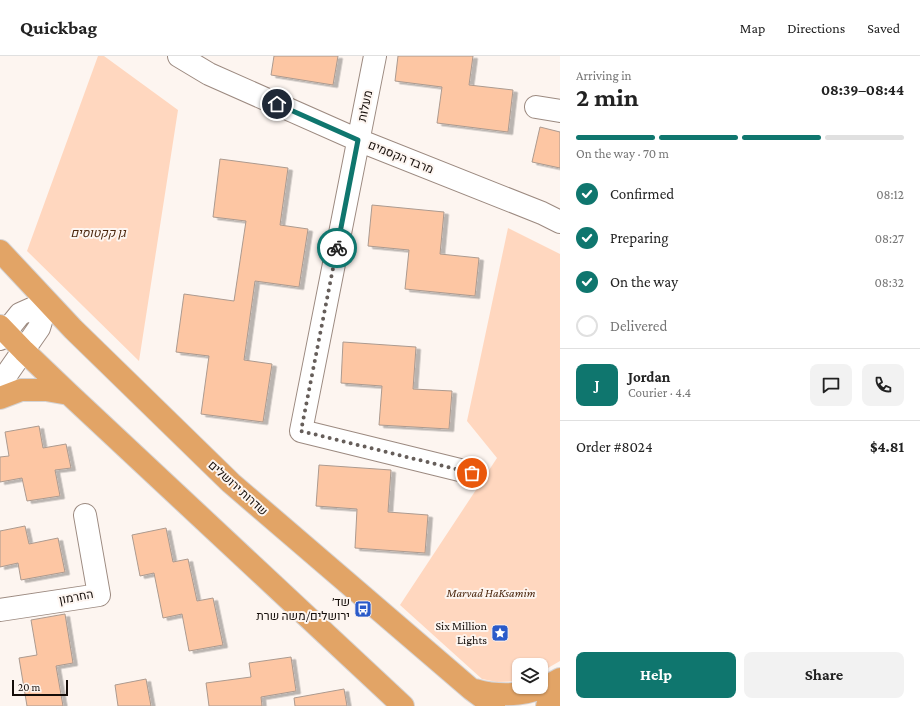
<!DOCTYPE html>
<html lang="en">
<head>
<meta charset="utf-8">
<style>
  body { margin:0; font-family:"Crimson Pro",Heebo,serif; background:#f2f2f2; color:#222; height:100vh; display:flex; flex-direction:column; font-size:15px; white-space:nowrap }
  * { box-sizing:border-box; margin:0 }
  p { font-size:13px; color:#767676 }
  .icon { flex:none; width:22px; height:22px; fill:none; stroke:currentColor; stroke-width:2; stroke-linecap:round; stroke-linejoin:round }
  .map { position:relative; flex:1; overflow:hidden }
  .sheet { display:flex; flex-direction:column; background:#fff; width:360px }
  .sheet>* { flex:none }
  .controls { position:absolute; left:512px; top:602px; display:grid; gap:8px }
  .controls a { display:grid; place-items:center; width:36px; height:36px; border-radius:8px; background:#fff; box-shadow:0 1px 3px #0004; font-size:20px }
  .scale { position:absolute; left:12px; bottom:10px; width:56px; box-sizing:border-box; padding-left:4px; border:2px solid #140d09; border-top:0; font-size:11px; line-height:14px; white-space:nowrap; color:#140d09; -webkit-text-stroke:3px #fdf5f0; paint-order:stroke }
  .pin { position:absolute; display:grid; place-items:center; width:34px; height:34px; color:#fff; margin:-17px; border:2px solid #fff; border-radius:50%; box-shadow:0 1px 4px #0007 }
  .courier { position:absolute; display:grid; place-items:center; width:40px; height:40px; margin:-20px; border:3px solid #0f766e; border-radius:50%; background:#fff; color:#222; box-shadow:0 1px 5px #0007 }
  .head em { font-style:normal; font-weight:700 }
  .head div { display:flex; flex-direction:column-reverse }
  .head { display:flex; align-items:center; justify-content:space-between; height:68px; padding:0 16px }
  h1 { font-size:26px; font-weight:700; line-height:30px }
  .bar { display:grid; grid-template-columns:repeat(4,1fr); gap:6px 4px; align-content:center; height:48px; padding:0 16px }
  .bar i { height:5px; border-radius:3px; background:#e0e0e0 }
  .bar .active { background:#0f766e }
  .bar p { grid-column:span 4 }
  .line { display:flex; align-items:center; gap:10px; padding:0 16px; border-top:1px solid #e0e0e0 }
  .line div { flex:1 }
  .round { display:grid; place-items:center; flex:none; width:42px; height:42px; border-radius:8px; background:#f2f2f2 }
  ol { padding:0 16px; list-style:none }
  li { display:flex; align-items:center; gap:12px; height:44px }
  li p { margin-inline-start:auto }
  li .icon { padding:4px; border-radius:50%; background:#0f766e; color:#fff; stroke-width:4 }
  li:last-child { color:#767676 }
  li i { width:22px; height:22px; border:2px solid #e0e0e0; border-radius:50% }
  .cta { display:flex; gap:8px; margin-top:auto; padding:8px 16px }
  .cta a { flex:1; height:46px; border-radius:8px; background:#0f766e; color:#fff; font-size:16px; font-weight:700; line-height:46px; text-align:center }
  .cta a+a { background:#f2f2f2; color:#222 }
  header { display:flex; align-items:center; gap:24px; box-sizing:border-box; height:56px; padding:0 20px; background:#fff; border-bottom:1px solid #e0e0e0 }
  header strong { font-size:19px }
  nav { display:flex; gap:22px; margin-inline-start:auto; font-size:14px }
  main { display:flex; flex:1; min-height:0 }
  .map>svg:first-child { display:block }
  .green { fill:#ffd7bf }
  .building { fill:#fdc6a3; stroke:#ac9a8f; filter:url(#shadow) }
  .lines { fill:none; stroke-linecap:round; stroke-linejoin:round }
  .minor-casing { stroke:#9c8a80; stroke-width:24 }
  .major-casing { stroke:#d5d3d3; stroke-width:24 }
  .minor { stroke:#fff; stroke-width:22 }
  .major { stroke:#e2a466; stroke-width:22 }
  .done { stroke:#665e5a; stroke-width:4; stroke-dasharray:0 7.2 }
  .route { stroke:#0f766e; stroke-width:5 }
  .labels { text-anchor:middle; dominant-baseline:central; stroke-width:4; stroke-linejoin:round; paint-order:stroke }
  .street-label { font-size:12px; fill:#140d09; stroke:#fdf5f0 }
  .park-label { font-size:12px; font-style:italic; fill:#4b270e; stroke:#fdf5f0 }
  .poi-label { font-size:12px; fill:#140d09; stroke:#fdf5f0; text-anchor:end }
</style>
</head>
<body>
<header>
<strong>Quickbag</strong>
<nav><a>Map</a><a>Directions</a><a>Saved</a></nav>
</header>
<main>
<div class="map">
<svg width="560" height="650" viewBox="0 0 560 650">
  <defs>
    <filter id="shadow"><feDropShadow dx="4.5" dy="2.5" stdDeviation="0" flood-color="#0004"/></filter>
  </defs>
  <rect width="100%" height="100%" fill="#fdf5f0"/>
  <path class="green" d="M98,0h6l74,54 -39,251 -112,-110z
    M508,172l52,26v407l-19,11v-7h-22v16l-22,1 -15,-3 -82,-74 97,-147 -30,-37z"/>
  <path class="building" d="M274,0h64l-5,29 -62,-10z
    M398,0h75l-4,29 44,5 -5,42 -71,-9 5,-36 -47,-6z
    M540,71l20,5v36l-28,-6z
    M220,103l68,9 -8,57 28,4 -9,58 -44,-6 -11,79 28,4 -9,58 -62,-8 8,-58 -33,-4 8,-58 50,7 12,-80 -33,-4z
    M372,149l72,7 -4,42 39,4 -4,38 -70,-7 4,-39 -41,-4z
    M343,286l73,5 -3,42 39,2 -3,38 -70,-4 3,-39 -41,-3z
    M39,370l4,22 23,-4 5,24 -16,2 5,26 -33,5 -5,-23 -22,4v-25l9,-1 -4,-24z
    M319,409l72,5 -3,42 40,3 -3,38 -70,-5 2,-39 -41,-3z
    M25,470l4,18 29,-6 7,34 -44,8 -3,-17 -18,4v-36z
    M166,472l7,34 15,-3 9,42 16,-3 10,47 -34,6 -7,-37 -19,4 -9,-45 -14,3 -8,-41z
    M65,558l8,49 -17,3 7,40h-36l-8,-48 18,-3 -6,-35z
    M291,601l5,34 -35,6 1,9h-53l-3,-23 45,-6 -2,-14z
    M146,623l5,27h-33l-3,-21z
    M344,633l3,17h-52l-1,-8z"/>
  <g class="lines">
    <g class="minor-casing">
      <path id="minor" d="M179,0l30,18 149,66 184,73 18,9
        M375,0l-74,375 171,42
        M536,51l24,4
        M0,283l20,-25 27,-12
        M0,328l39,-56 8,-26
        M0,554l99,-15 -14,-80"/>
    </g>
    <g class="major-casing">
      <path id="major" d="M0,195l73,78 158,154 240,206 23,17
        M0,270l24,25 45,43 334,312
        M0,342l21,-8h25l23,4
        M475,634c28,8 59,5 85,-11
        M547,650l13,-14"/>
    </g>
    <use href="#minor" class="minor"/>
    <use href="#major" class="major"/>
  </g>
  <g class="lines">
    <path class="done" d="M337,192l-36,183 171,42"/>
    <path class="route" d="M277,48l81,36 -21,108"/>
  </g>
  <defs>
    <g id="bus-square" transform="scale(0.9)"><rect x="-9" y="-9" width="18" height="18" rx="4" fill="#2a5ac9" stroke="#fdf5f0"/><path d="M-5-6H5V4H4V6H2V4H-2V6H-4V4H-5ZM-3.5-4V0h7V-4ZM-3.5 1.2v1.5H-2V1.2ZM2 1.2v1.5H3.5V1.2Z" fill="#fff"/></g>
    <g id="sight-square" transform="scale(0.9)"><rect x="-9" y="-9" width="18" height="18" rx="4" fill="#2a5ac9" stroke="#fdf5f0"/><path d="M0-6L1.8-2.2L6-1.7L2.9 1.2L3.7 5.4L0 3.3L-3.7 5.4L-2.9 1.2L-6-1.7L-1.8-2.2Z" fill="#fff"/></g>
  </defs>
  <g fill-rule="evenodd">
    <use href="#bus-square" x="363" y="553"/>
    <use href="#sight-square" x="500" y="577"/>
  </g>
  <g class="labels">
    <g class="street-label">
      <text transform="translate(365 50) rotate(-78)">מעלות</text>
      <text transform="translate(401 101) rotate(22)">מרבד הקסמים</text>
      <text transform="translate(238 432) rotate(42)">שדרות ירושלים</text>
      <text transform="translate(76 541) rotate(-11)">החרמון</text>
    </g>
    <g class="park-label">
      <text x="98" y="177">גן קקטוסים</text>
      <text x="491" y="537">Marvad HaKsamim</text>
    </g>
    <g class="poi-label">
      <text x="350" y="546">שד׳<tspan x="350" dy="14">ירושלים/משה שרת</tspan></text>
      <text x="487" y="570">Six Million<tspan x="487" dy="14">Lights</tspan></text>
    </g>
  </g>
</svg>
<div class="controls">
<a><svg class="icon" aria-label="layers" viewBox="0 0 24 24"><path d="M12 4l9 5-9 5-9-5zM3 14l9 5 9-5"/></svg></a>
</div>
<div class="scale">20 m</div>
<div class="pin" style="left:472px;top:417px;background:#ea580c"><svg class="icon" aria-label="bag" viewBox="0 0 24 24"><path d="M5 8h14l-1 12H6zM9 8a3 3 0 0 1 6 0"/></svg></div>
<div class="pin" style="left:277px;top:48px;background:#1f2937"><svg class="icon" aria-label="home" viewBox="0 0 24 24"><path d="M3 11l9-7 9 7M6 9v11h12V9"/></svg></div>
<div class="courier" style="left:337px;top:192px"><svg class="icon" aria-label="bike" viewBox="0 0 24 24"><circle cx="6" cy="16" r="4"/><circle cx="18" cy="16" r="4"/><path d="M6 16l4-8h5l3 8M10 8l3 8H6M13 5h3"/></svg></div>
</div>
<section class="sheet">
<div class="head"><div><h1>2 min</h1><p>Arriving in</p></div><em>08:39–08:44</em></div>
<div class="bar"><i class="active"></i><i class="active"></i><i class="active"></i><i></i><p>On the way · 70 m</p></div>
<ol>
<li><svg class="icon" aria-label="check" viewBox="0 0 24 24"><path d="M5 12l5 5 9-10"/></svg>Confirmed<p>08:12</p></li>
<li><svg class="icon" aria-label="check" viewBox="0 0 24 24"><path d="M5 12l5 5 9-10"/></svg>Preparing<p>08:27</p></li>
<li><svg class="icon" aria-label="check" viewBox="0 0 24 24"><path d="M5 12l5 5 9-10"/></svg>On the way<p>08:32</p></li>
<li><i></i>Delivered</li>
</ol>
<div class="line" style="height:72px"><b class="round" style="background:#0f766e;color:#fff">J</b><div><b>Jordan</b><p>Courier · 4.4</p></div><a class="round"><svg class="icon" aria-label="chat" viewBox="0 0 24 24"><path d="M4 5h16v11H9l-5 4z"/></svg></a><a class="round"><svg class="icon" aria-label="phone" viewBox="0 0 24 24"><path d="M5 4h4l2 5-3 2q2 4 5 5l2-3 5 2v4C11 20 4 13 5 4z"/></svg></a></div>
<div class="line" style="height:52px"><div>Order #8024</div><b>$4.81</b></div>
<div class="cta"><a>Help</a><a>Share</a></div>
</section>
</main>
</body>
</html>
